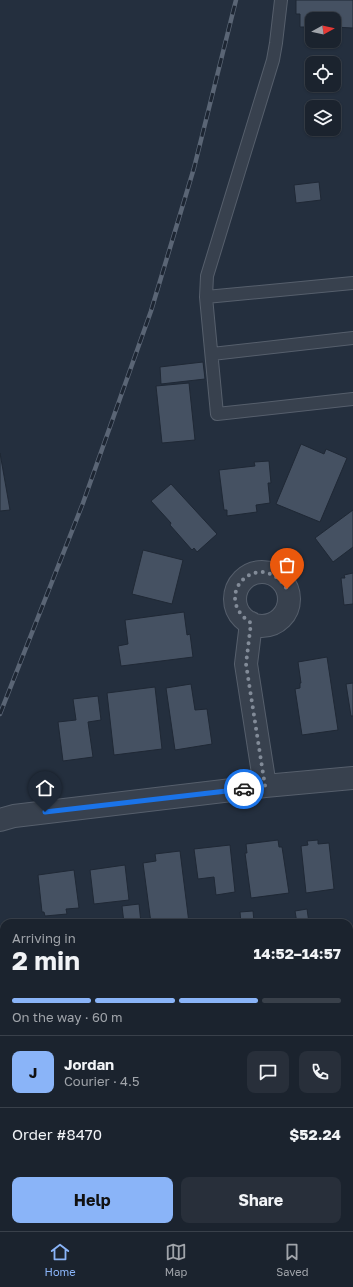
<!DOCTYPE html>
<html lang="en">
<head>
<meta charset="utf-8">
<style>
  body { margin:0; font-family:"Golos Text",sans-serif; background:#282f3a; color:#f1f3f6; height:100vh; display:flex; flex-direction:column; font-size:15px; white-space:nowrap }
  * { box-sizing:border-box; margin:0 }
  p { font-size:13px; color:#a0a4aa }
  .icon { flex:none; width:22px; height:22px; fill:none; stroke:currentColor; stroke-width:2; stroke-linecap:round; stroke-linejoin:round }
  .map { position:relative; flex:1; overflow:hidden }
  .drawer { position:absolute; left:0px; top:919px; width:353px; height:312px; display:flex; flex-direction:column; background:#1b232e; border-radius:12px 12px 0 0; box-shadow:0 1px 3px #0004,0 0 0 1px #39404a }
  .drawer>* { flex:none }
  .needle { width:26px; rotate:82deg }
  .tools { position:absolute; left:305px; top:12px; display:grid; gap:8px }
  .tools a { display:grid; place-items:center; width:36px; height:36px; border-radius:8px; background:#1b232e; box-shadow:0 1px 3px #0004,0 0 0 1px #39404a; font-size:20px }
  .pin { position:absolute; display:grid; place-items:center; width:34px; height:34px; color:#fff; margin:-41px -17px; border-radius:50% 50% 50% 0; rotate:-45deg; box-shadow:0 0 4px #0007 }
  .pin .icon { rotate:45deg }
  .courier { position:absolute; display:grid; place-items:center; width:40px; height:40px; margin:-20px; border:3px solid #1a73e8; border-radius:50%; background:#fff; color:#222; box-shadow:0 1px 5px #0007 }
  .summary em { font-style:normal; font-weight:700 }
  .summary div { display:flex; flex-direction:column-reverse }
  .summary { display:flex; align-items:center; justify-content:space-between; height:68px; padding:0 12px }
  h1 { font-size:26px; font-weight:700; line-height:30px }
  .bar { display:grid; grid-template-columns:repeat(4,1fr); gap:6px 4px; align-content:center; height:48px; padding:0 12px }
  .bar i { height:5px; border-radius:3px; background:#39404a }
  .bar .on { background:#8ab4f8 }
  .bar p { grid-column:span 4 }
  .line { display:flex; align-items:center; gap:10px; padding:0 12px; border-top:1px solid #39404a }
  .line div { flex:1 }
  .round { display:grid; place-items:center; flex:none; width:42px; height:42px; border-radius:8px; background:#282f3a }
  .cta { display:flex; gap:8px; margin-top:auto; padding:8px 12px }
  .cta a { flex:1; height:46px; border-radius:8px; background:#8ab4f8; color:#111; font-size:16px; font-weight:700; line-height:46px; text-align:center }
  .cta a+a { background:#282f3a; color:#f1f3f6 }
  .tabs { display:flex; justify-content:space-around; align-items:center; height:56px; border-top:1px solid #39404a; background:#1b232e; font-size:11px; color:#a0a4aa }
  .tabs a { display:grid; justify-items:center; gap:2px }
  .tabs .on { color:#8ab4f8 }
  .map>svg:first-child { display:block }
  .green { fill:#263c3f }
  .building { fill:#455162; stroke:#1f2835 }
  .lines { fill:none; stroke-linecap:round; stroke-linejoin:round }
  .lane-casing { stroke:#565f6c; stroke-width:14 }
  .street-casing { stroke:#565f6c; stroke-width:24 }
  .lane { stroke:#38414e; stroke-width:12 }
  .street { stroke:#38414e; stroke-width:22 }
  .rail-casing { stroke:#5a6575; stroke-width:4.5 }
  .rail { stroke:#1d2633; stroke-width:3; stroke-dasharray:9; stroke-linecap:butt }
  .done { stroke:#828b98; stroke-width:4; stroke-dasharray:0 7.2 }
  .route { stroke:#1a73e8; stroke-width:5 }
</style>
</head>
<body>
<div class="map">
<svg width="353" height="1231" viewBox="0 0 353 1231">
  <rect width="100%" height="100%" fill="#242f3e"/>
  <path class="green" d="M353,976v208h-4v-207z
    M4,1022v167l-4,-22v-144z"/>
  <path class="building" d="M296,0h57v28l-19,-1v-8h-22v8h-12v-13h-4z
    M319,182l2,18 -25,3 -2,-18z
    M203,362l2,17 -44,5 -1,-17z
    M189,383l6,57 -33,3 -6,-57z
    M301,444l23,10 2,-5 21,9 -27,64 -44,-18z
    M0,453l10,57 -10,1z
    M269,461l2,22h-3l2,20 -14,2 1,7 -30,4v-6h-3l-5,-40 36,-4 -1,-4z
    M171,484l46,50 -20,18 -3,-4 -2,2 -22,-25 1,-2 -20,-22z
    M353,510v37l-20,15 -18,-24z
    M143,550l40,10 -11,44 -40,-10z
    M353,573v31l-9,1 -3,-27h4l-1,-3z
    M184,612l3,23 3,-1 3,23 -72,9 -3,-20 10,-2 -3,-24z
    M327,657l11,73 -36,5 -7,-46 5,-1v-5h1l-3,-21z
    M353,683v33h-2l-5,-32z
    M191,684l4,26 12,-1 5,35 -37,6 -9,-62z
    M155,687l7,62 -48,6 -7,-62z
    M98,696l3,24 -13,2 5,35 -30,4 -5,-39 18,-2 -3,-21z
    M278,840l1,7h3l7,46 -38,5 -6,-45h2l-1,-9z
    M318,840v4l11,-1 5,46 -28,4 -5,-47 7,-1 -1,-4z
    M230,845l5,47 -19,3 -2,-18 -16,2 -4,-30z
    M180,851l9,72h-38l-8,-60 13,-2 -1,-7z
    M125,865l4,35 -35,4 -4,-34z
    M74,870l5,38 -13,1 1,5 -22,2 -1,-4h-2l-4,-37z
    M139,904l2,19h-17l-2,-17z
    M307,909l2,14h-12l-2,-12z
    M253,911l1,11 -13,1 -1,-11z"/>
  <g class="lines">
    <g class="lane-casing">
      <path id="lane" d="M281,0l-5,43 -3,17 -66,216 -1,21 11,117 136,-15
        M206,297l147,-14
        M212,354l141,-16"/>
    </g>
    <g class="street-casing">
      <path id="street" d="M235 599a27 27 0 1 1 54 0a27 27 0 1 1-54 0Z
        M251,623l-5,41 19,122
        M0,820l14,-4 251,-30 88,-8
        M0,1167l4,22
        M11,1227l1,4"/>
    </g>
    <use href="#lane" class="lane"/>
    <use href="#street" class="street"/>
    <g class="rail-casing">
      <path id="rail" d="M0,714l83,-211 68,-192 43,-143 42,-168"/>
    </g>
    <use href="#rail" class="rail"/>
  </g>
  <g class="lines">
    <path class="done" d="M244,789l21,-3 -19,-122 5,-41c-42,-28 9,-77 36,-34"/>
    <path class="route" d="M45,812l199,-23"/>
  </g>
</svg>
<div class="tools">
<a><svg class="needle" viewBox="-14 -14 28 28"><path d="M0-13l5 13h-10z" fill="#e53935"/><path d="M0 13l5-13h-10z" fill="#a0a4aa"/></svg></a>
<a><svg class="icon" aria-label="locate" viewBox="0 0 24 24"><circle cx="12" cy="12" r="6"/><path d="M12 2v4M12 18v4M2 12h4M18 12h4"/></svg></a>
<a><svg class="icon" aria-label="layers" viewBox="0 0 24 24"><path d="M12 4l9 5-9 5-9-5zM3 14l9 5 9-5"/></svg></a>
</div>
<div class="pin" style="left:287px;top:589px;background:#ea580c"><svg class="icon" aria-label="bag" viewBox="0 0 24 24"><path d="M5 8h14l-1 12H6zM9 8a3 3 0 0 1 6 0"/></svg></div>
<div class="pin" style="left:45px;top:812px;background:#1f2937"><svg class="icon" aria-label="home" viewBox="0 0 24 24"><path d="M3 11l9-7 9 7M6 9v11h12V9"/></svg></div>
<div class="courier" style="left:244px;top:789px"><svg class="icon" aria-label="car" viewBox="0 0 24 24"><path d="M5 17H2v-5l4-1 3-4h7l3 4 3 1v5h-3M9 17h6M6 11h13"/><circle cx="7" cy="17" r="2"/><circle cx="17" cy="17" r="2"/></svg></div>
<section class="drawer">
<div class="summary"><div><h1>2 min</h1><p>Arriving in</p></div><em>14:52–14:57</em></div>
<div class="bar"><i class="on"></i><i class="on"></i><i class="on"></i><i></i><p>On the way · 60 m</p></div>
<div class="line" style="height:72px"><b class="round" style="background:#8ab4f8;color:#111">J</b><div><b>Jordan</b><p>Courier · 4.5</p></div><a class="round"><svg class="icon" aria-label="chat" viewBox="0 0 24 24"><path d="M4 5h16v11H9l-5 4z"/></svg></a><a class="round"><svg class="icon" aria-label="phone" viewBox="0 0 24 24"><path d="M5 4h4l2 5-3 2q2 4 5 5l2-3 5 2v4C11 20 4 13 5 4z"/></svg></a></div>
<div class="line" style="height:52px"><div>Order #8470</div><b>$52.24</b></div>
<div class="cta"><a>Help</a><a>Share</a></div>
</section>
</div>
<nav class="tabs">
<a class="on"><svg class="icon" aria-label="home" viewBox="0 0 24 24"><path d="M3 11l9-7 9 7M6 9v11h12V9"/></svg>Home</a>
<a><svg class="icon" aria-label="map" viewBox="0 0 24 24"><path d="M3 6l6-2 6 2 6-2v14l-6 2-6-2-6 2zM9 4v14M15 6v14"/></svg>Map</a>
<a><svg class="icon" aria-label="saved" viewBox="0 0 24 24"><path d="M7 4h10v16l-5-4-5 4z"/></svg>Saved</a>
</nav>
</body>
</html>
